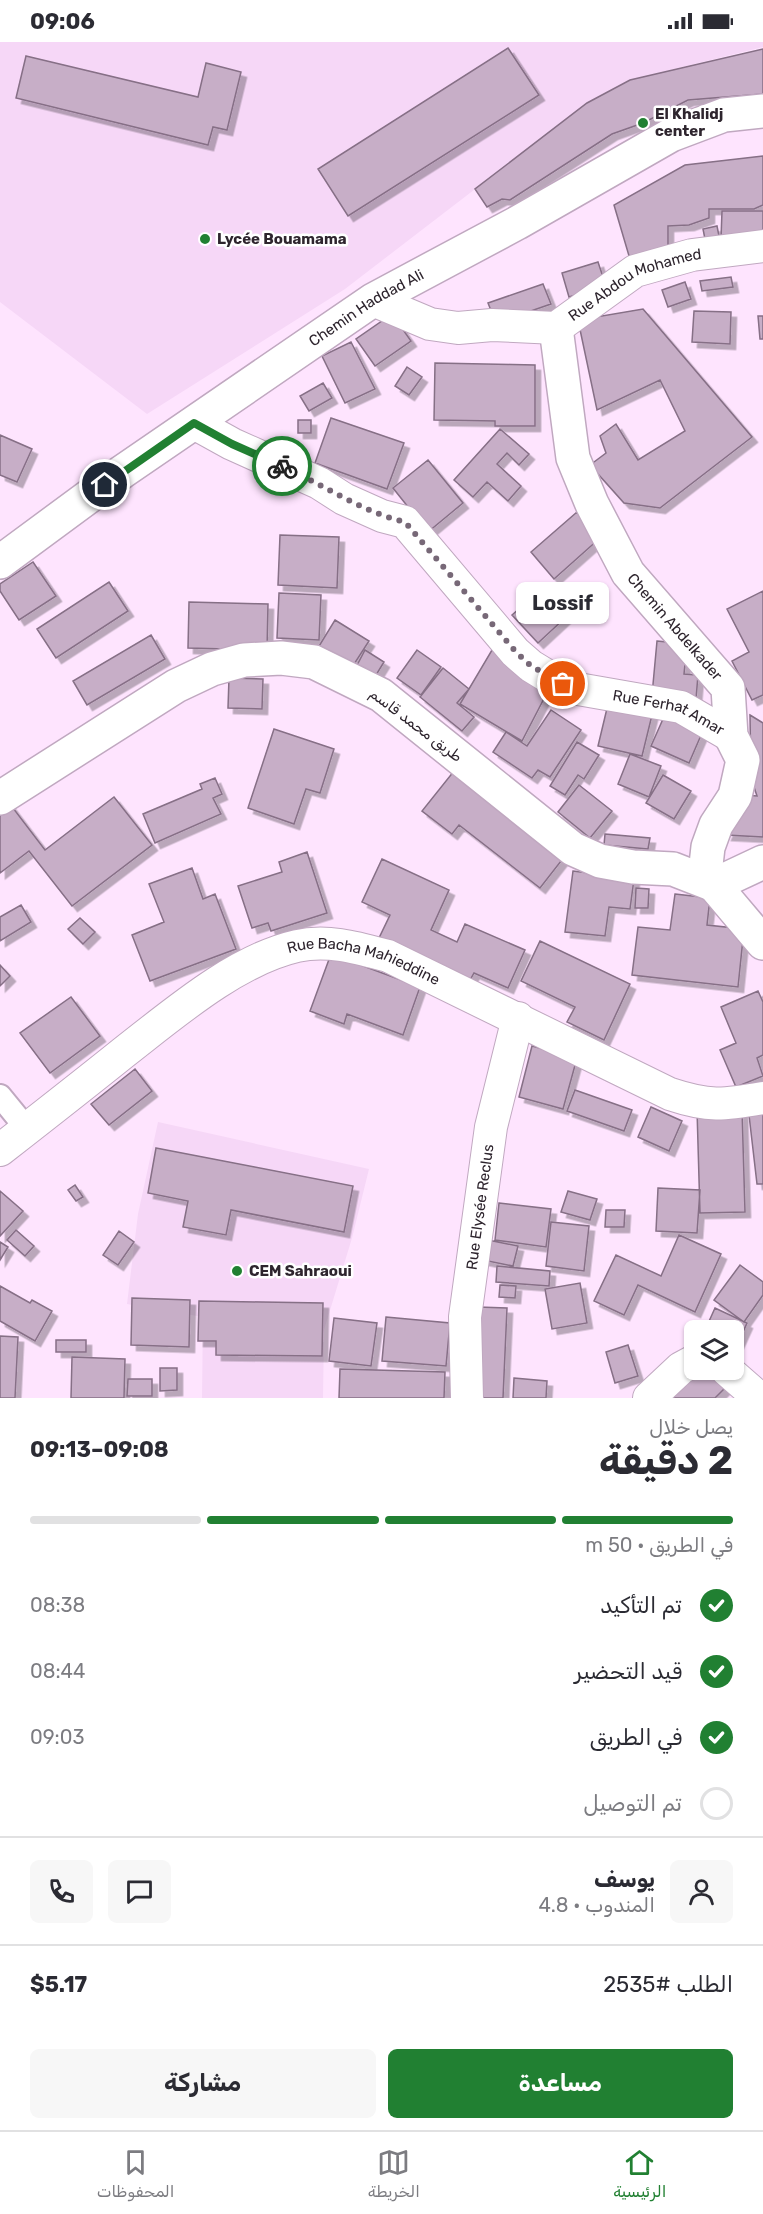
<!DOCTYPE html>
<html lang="ar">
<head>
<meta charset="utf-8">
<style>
  body { margin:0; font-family:Rubik,"Noto Sans Arabic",sans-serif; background:#f7f7f7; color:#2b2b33; direction:rtl; height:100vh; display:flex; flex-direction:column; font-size:22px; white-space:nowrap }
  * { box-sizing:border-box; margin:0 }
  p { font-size:20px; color:#7c7c81 }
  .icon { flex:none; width:33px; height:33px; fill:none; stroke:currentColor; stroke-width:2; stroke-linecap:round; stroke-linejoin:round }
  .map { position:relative; height:1356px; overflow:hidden; direction:ltr }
  .side { display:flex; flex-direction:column; background:#fff; flex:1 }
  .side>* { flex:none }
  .controls { position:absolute; left:684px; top:1278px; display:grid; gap:12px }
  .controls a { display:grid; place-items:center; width:60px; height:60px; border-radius:9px; background:#fff; box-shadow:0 2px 4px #0004; font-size:30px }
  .pin { position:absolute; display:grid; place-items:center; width:51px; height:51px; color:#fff; margin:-26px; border:3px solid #fff; border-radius:50%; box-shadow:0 2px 6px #0007 }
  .courier { position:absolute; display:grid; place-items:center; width:60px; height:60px; margin:-30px; border:4px solid #218032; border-radius:50%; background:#fff; color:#222; box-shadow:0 2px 8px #0007 }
  .bubble { position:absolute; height:42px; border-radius:9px; background:#fff; box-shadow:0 2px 4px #0004; font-size:20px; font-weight:700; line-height:42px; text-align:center; direction:rtl }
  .headline em { font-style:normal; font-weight:700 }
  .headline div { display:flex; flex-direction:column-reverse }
  .headline { display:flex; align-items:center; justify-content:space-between; height:102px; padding:0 30px }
  h1 { font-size:39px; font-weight:700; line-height:45px }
  .bar { display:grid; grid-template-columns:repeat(4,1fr); gap:9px 6px; align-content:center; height:72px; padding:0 30px }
  .bar i { height:8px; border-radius:4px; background:#e1e1e2 }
  .bar .selected { background:#218032 }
  .bar p { grid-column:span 4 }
  .line { display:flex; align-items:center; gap:15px; padding:0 30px; border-top:2px solid #e1e1e2 }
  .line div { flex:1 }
  .round { display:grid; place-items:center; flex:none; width:63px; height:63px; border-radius:9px; background:#f7f7f7 }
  ol { padding:0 30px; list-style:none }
  li { display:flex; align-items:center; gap:18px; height:66px }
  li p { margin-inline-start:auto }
  li .icon { padding:6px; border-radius:50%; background:#218032; color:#fff; stroke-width:4 }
  li:last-child { color:#7c7c81 }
  li i { width:33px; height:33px; border:3px solid #e1e1e2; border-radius:50% }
  .button { display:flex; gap:12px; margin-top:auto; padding:12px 30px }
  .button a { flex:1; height:69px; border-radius:9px; background:#218032; color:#fff; font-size:24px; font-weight:700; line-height:69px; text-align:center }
  .button a+a { background:#f7f7f7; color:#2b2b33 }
  .status { display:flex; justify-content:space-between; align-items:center; height:42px; padding:0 30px; background:#fff; direction:ltr }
  .status svg { height:16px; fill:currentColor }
  .tab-bar { display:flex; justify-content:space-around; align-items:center; height:84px; border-top:2px solid #e1e1e2; background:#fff; font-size:16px; color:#7c7c81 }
  .tab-bar a { display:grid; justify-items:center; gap:3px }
  .tab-bar .selected { color:#218032 }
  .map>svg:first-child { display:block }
  .built { fill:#f6d7f7 }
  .building { fill:#c7aec7; stroke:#866f86; stroke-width:1.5; filter:url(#shadow) }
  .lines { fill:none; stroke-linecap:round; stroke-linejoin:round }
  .pedestrian-casing { stroke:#c0a8c0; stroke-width:26 }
  .minor-casing { stroke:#c0a8c0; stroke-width:34 }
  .tertiary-casing { stroke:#c0a8c0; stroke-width:36 }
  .pedestrian { stroke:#fff; stroke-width:22 }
  .minor { stroke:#fff; stroke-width:32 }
  .tertiary { stroke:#fff; stroke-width:33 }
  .done { stroke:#776877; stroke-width:6; stroke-dasharray:0 10.8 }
  .route { stroke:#218032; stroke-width:8 }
  .poi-dot { fill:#218032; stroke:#fff; stroke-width:2 }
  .labels { text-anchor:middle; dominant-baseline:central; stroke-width:5; stroke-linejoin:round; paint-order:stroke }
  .poi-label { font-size:15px; font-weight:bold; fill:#2e252e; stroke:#fff; text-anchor:start }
  .street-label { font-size:15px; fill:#2e252e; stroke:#fff }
</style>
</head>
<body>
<div class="status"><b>09:06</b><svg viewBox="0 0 49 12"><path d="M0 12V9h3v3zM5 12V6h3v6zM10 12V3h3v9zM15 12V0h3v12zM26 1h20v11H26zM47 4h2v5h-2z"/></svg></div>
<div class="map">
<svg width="763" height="1356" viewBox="0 0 763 1356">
  <defs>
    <filter id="shadow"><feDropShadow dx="5.5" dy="5.5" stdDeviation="0" flood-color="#0004"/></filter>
  </defs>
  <rect width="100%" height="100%" fill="#fee4fe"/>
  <path class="built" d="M0,0h763v5l-133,33 -43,23 -242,186 -198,125 -147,-112z
    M158,1080l211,47 -17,69 -28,92 -1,68h-121l1,-81 -76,-13 11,-90z"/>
  <path class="building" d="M508,6l31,47 -191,121 -30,-47z
    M763,7v45l-75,6 -45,23 -31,11 -102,66 -8,-1 -15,8 -12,-18 112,-86 43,-23z
    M26,14l172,41 8,-34 35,9 -14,58 -14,-3 -5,18 -192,-47z
    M763,114v49l-9,4h-45v9l-20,7 -21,1v26l-36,14 -18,-61 71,-40z
    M722,169h41v28h-42z
    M717,184l3,15 -14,3 -3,-15z
    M598,220l8,24 -37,11 -7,-24z
    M731,235l2,10 -31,4 -2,-10z
    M685,240l6,17 -23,8 -6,-17z
    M543,242l8,20 -55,19 -8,-20z
    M643,267l109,128 -92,71 -36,-5 -34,-38 16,-12 -6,-17 16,-12 22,36 47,-29 -25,-51 -63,30 -19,-90z
    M694,269l37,1 -1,32 -38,-2z
    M392,272l19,27 -36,25 -19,-27z
    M758,274h5v23h-3z
    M351,300l24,47 -30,14 -23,-47z
    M435,321l100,2v61h-40v-5l-61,-1z
    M407,325l15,10 -13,18 -14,-9z
    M323,341l9,15 -23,13 -9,-15z
    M331,376l73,25 -17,46 -72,-26z
    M298,378h13v13h-13z
    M500,387l29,25 -10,11 -12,-12 -10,11 24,22 -13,15 -21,-19 -14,15 -19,-17z
    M0,393l32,14 -15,33 -17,-7z
    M428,418l35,43 -35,29 -35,-44z
    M577,470l23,26 -46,41 -23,-27z
    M280,493l59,2 -2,51 -59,-3z
    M33,520l23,34 -37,24 -19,-29v-7z
    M109,540l19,29 -72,47 -19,-29z
    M540,548l26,27 -28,26 -26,-28z
    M763,549v104l-11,5 -20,-39 17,-9 -22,-43z
    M279,551l42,2 -2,45 -42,-2z
    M189,560l79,2 -1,46 -79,-2z
    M335,578l34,21 -20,31 -33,-21z
    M151,593l14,24 -78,46 -14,-24z
    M657,599l30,3 -3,30 14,1 -2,24 -44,-4z
    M365,608l19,12 -11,18 -18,-11z
    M417,608l24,17 -20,28 -24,-17z
    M492,608l59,35 -29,56 -62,-37z
    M443,626l26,21 -12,14 17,14 -12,14 -42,-34z
    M229,636l34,1 -1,30 -34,-1z
    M609,658l44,11 -11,45 -44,-10z
    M551,668l30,20 -31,47 -12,-7 -6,8 -39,-26 13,-20 21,14z
    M667,668l38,16 -16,37 -38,-17z
    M750,673l13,8v114l-37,-2 18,-40 13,1 -6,-18z
    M274,687l60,20 -14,44 -14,-4 -12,35 -46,-16z
    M577,700l22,13 -15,24 -6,-4 -13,20 -15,-9z
    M630,712l31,12 -12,31 -31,-13z
    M454,729l111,85 -25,32 -81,-63 -7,9 -30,-23z
    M663,733l28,16 -17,28 -28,-16z
    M215,736l7,16 -9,4 8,16 -66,29 -12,-29 59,-25 -2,-5z
    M579,743l33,26 -22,27 -32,-26z
    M114,755l38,48 -80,61 -43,-55 -29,22v-61l10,-8 35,46z
    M605,792l45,4 -2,11 -44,-4z
    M307,810l20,61 -56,18 -3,-8 -16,5 -14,-42 44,-14 -3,-10z
    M382,817l67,31 -18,40 26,12 8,-18 60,26 -17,38 -34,-15 -4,7 -91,-42 11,-23 -28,-13z
    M192,826l11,31 12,-5 21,55 -86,32 -18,-46 32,-13 -15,-38z
    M573,829l61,8 -4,30 -21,-2 -4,29 -40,-4z
    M636,846l13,1 -1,19h-13z
    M675,852l35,4 -3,27 37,4 -6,58 -106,-12 6,-48 32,3z
    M21,863l10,17 -31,19v-24z
    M80,876l15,14 -12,12 -15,-15z
    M540,899l90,43 -26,56 -37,-18 8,-15 -54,-26z
    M331,912l89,33 -17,48 -56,-21 -3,10 -34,-13z
    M0,923l10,11 -10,10z
    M758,949l5,11v53l-6,3 6,18 -27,11 -16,-37 16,-7 -15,-36z
    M71,955l29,39 -50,37 -30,-40z
    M532,1004l45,12 -14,51 -44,-12z
    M135,1027l17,22 -43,34 -18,-21z
    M575,1048l57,20 -8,21 -57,-20z
    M651,1065l31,14 -13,30 -31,-14z
    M742,1067l3,103 -45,1 -3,-103z
    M763,1071v71h-6l-8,-69z
    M156,1106l197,38 -9,46 -113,-22 -5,25 -43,-8 5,-26 -40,-8z
    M75,1143l8,12 -7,4 -8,-11z
    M658,1146l42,2 -3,43 -41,-2z
    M0,1149l23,20 -23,25z
    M568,1149l29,8 -7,21 -29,-8z
    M499,1161l52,6 -5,38 -51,-7z
    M606,1168h19l-1,17h-19z
    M551,1180l38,4 -5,45 -38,-5z
    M16,1188l18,16 -9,10 -18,-16z
    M119,1189l15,11 -16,23 -15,-10z
    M679,1193l42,19 -26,58 -57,-27 -14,30 -30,-14 22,-46 45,21z
    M488,1198l30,6 -5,20 -30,-6z
    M0,1200l8,5 -8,13z
    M740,1223l23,17v13l-19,27 -30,-22z
    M497,1224l53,5 -1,15 -53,-4z
    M580,1241l7,40 -35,6 -7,-40z
    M500,1243l16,1 -1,12 -16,-1z
    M0,1244l30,17 2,-3 20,11 -17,30 -35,-20z
    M132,1256l58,2 -1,47 -58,-2z
    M199,1259l124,2 -1,53 -106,-1v-14h-18z
    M478,1265l29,1 -4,90h-29z
    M715,1266l32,15 -9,20 -4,-2v-11l-28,-2z
    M386,1275l64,6 -4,43 -64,-5z
    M334,1276l43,5 -6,43 -42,-5z
    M0,1294l18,1 -3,61h-15z
    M56,1298h30v12h-30z
    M628,1303l10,31 -23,7 -9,-31z
    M72,1315l53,2 -1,39h-53z
    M160,1326h17v22l-17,1z
    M340,1327l105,3 -1,26h-105z
    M699,1328h11l17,16 -12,12h-44z
    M514,1336l33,3 -1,17h-33z
    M128,1337h24v17h-25z"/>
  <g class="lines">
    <g class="pedestrian-casing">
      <path id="pedestrian" d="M0,1054l27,33"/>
    </g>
    <g class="minor-casing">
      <g id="minor">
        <path id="s1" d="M373,258l57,24 28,4 34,-3 64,3 79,-57 57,-16 71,-9"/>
        <path id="s2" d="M194,381l38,21 87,39 25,16 38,17 23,6 110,130 16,14 18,11 29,12 103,18 50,29"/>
        <path id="s3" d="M0,1108c41,-32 82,-64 123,-97 49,-38 112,-93 174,-107 31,-7 61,2 91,10l282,138c39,13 53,11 93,4"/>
        <path d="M727,1328l32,28"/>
        <path id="s4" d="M467,1356l-2,-81 26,-190 27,-109"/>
        <path d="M649,1356l32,-30 13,-7"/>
      </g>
    </g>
    <g class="tertiary-casing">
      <g id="tertiary">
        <path id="s5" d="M556,286l17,130 19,46 36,69 100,115 3,48 12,24 -8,36 -19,29 -8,22 -2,18 8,20 49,58"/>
        <path id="s6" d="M0,520l122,-90 251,-172 144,-77 154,-88 53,-20 39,-4"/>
        <path d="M0,756l176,-112 36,-17 32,-9 37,-2 33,4 67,33 192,154 27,12 33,6 40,2 41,16 49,-23"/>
      </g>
    </g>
    <use href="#pedestrian" class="pedestrian"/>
    <use href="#minor" class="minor"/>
    <use href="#tertiary" class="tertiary"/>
  </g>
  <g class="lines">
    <path class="done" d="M282,424c42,19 78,45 123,56l111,130 15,14 32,18"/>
    <path class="route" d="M105,443l89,-62 38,21 50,22"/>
  </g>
  <g class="poi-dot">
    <circle cx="643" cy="81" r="6"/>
    <circle cx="205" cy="197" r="6"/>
    <circle cx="237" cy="1229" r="6"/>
  </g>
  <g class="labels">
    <g class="poi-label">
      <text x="655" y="72">El Khalidj<tspan x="655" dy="17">center</tspan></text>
      <text x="217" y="197">Lycée Bouamama</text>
      <text x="249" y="1229">CEM Sahraoui</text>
    </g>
    <g class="street-label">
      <text stroke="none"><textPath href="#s1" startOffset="280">Rue Abdou Mohamed</textPath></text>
      <text stroke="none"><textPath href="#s6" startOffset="446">Chemin Haddad Ali</textPath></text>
      <text stroke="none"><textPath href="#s5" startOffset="330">Chemin Abdelkader</textPath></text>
      <text stroke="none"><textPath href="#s2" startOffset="572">Rue Ferhat Amar</textPath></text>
      <text transform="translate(416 683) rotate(37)">طريق محمد قاسم</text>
      <text stroke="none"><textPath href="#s3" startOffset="432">Rue Bacha Mahieddine</textPath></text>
      <text stroke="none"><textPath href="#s4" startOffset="192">Rue Elysée Reclus</textPath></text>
    </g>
  </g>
</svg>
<div class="controls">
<a><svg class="icon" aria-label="layers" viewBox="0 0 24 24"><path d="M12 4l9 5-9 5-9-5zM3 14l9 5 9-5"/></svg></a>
</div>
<div class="pin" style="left:563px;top:642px;background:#ea580c"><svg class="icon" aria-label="bag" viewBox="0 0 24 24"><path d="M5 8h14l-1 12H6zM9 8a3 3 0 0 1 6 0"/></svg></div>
<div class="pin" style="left:105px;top:443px;background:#1f2937"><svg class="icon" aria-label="home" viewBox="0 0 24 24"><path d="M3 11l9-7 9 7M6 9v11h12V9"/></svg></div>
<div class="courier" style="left:282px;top:424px"><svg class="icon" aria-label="bike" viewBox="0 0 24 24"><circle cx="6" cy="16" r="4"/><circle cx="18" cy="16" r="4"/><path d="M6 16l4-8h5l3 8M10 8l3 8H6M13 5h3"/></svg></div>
<div class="bubble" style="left:516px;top:540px;width:93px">Lossif</div>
</div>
<section class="side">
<div class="headline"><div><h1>2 دقيقة</h1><p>يصل خلال</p></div><em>09:08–09:13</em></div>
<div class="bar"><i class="selected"></i><i class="selected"></i><i class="selected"></i><i></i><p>في الطريق · 50 m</p></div>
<ol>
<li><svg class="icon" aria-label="check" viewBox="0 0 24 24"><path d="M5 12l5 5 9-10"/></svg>تم التأكيد<p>08:38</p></li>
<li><svg class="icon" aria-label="check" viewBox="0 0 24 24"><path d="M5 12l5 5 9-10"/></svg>قيد التحضير<p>08:44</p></li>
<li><svg class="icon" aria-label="check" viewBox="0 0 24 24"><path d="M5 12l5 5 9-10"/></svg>في الطريق<p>09:03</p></li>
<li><i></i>تم التوصيل</li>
</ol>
<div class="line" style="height:108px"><a class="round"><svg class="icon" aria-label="person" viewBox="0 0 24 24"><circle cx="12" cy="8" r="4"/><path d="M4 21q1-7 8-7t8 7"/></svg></a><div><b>يوسف</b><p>المندوب · 4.8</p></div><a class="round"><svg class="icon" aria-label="chat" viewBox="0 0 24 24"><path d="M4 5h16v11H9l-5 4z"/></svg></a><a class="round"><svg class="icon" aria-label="phone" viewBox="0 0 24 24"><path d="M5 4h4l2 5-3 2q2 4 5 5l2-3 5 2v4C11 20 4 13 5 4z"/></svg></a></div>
<div class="line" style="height:78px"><div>الطلب #2535</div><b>$5.17</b></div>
<div class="button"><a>مساعدة</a><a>مشاركة</a></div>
</section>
<nav class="tab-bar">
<a class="selected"><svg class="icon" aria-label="home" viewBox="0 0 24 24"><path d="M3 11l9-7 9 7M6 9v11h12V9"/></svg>الرئيسية</a>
<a><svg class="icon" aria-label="map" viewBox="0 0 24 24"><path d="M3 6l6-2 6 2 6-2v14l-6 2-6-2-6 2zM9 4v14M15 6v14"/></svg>الخريطة</a>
<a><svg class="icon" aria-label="saved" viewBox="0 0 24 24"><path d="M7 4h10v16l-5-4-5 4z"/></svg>المحفوظات</a>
</nav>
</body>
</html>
